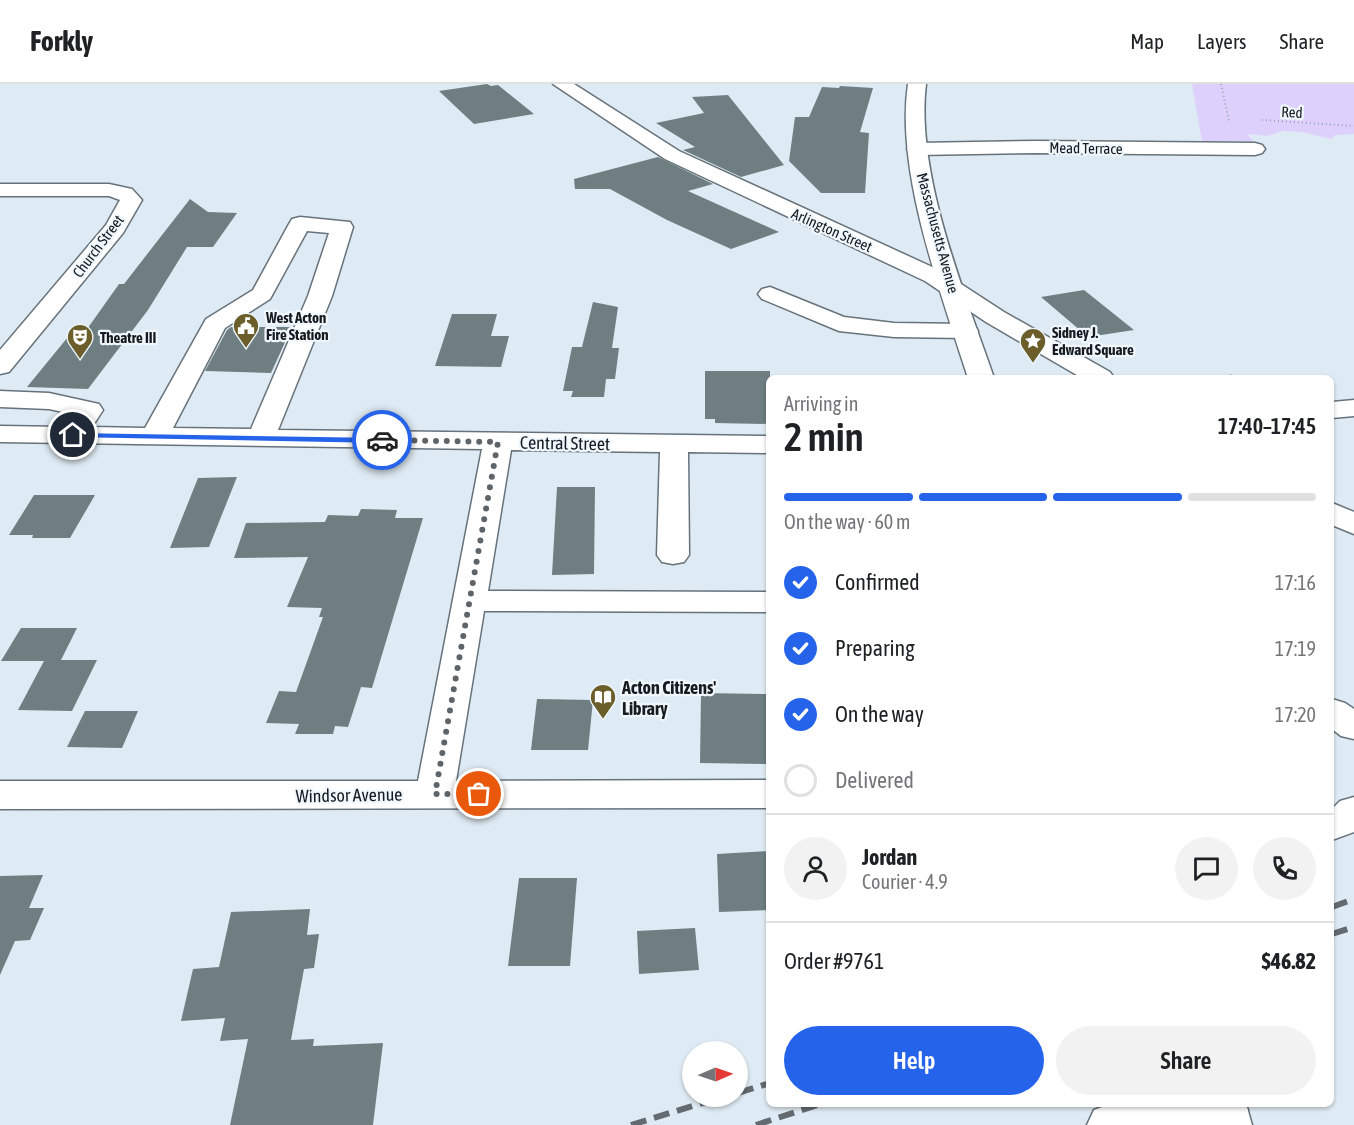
<!DOCTYPE html>
<html lang="en">
<head>
<meta charset="utf-8">
<style>
  body { margin:0; font-family:"Asap Condensed",sans-serif; background:#f2f2f2; color:#202124; height:100vh; display:flex; flex-direction:column; font-size:22px; white-space:nowrap }
  * { box-sizing:border-box; margin:0 }
  p { font-size:20px; color:#757577 }
  .icon { flex:none; width:33px; height:33px; fill:none; stroke:currentColor; stroke-width:2; stroke-linecap:round; stroke-linejoin:round }
  .map { position:relative; flex:1; overflow:hidden }
  .drawer { position:absolute; left:766px; top:291px; width:568px; height:732px; display:flex; flex-direction:column; background:#fff; border-radius:9px; box-shadow:0 2px 4px #0004 }
  .drawer>* { flex:none }
  .needle { width:39px; rotate:88deg }
  .controls { position:absolute; left:682px; top:957px; display:grid; gap:12px }
  .controls a { display:grid; place-items:center; width:66px; height:66px; border-radius:50%; background:#fff; box-shadow:0 2px 4px #0004; font-size:30px }
  .pin { position:absolute; display:grid; place-items:center; width:51px; height:51px; color:#fff; margin:-26px; border:3px solid #fff; border-radius:50%; box-shadow:0 2px 6px #0007 }
  .courier { position:absolute; display:grid; place-items:center; width:60px; height:60px; margin:-30px; border:4px solid #2563eb; border-radius:50%; background:#fff; color:#222; box-shadow:0 2px 8px #0007 }
  .overview em { font-style:normal; font-weight:600 }
  .overview div { display:flex; flex-direction:column-reverse }
  .overview { display:flex; align-items:center; justify-content:space-between; height:102px; padding:0 18px }
  h1 { font-size:39px; font-weight:600; line-height:45px }
  .bar { display:grid; grid-template-columns:repeat(4,1fr); gap:9px 6px; align-content:center; height:72px; padding:0 18px }
  .bar i { height:8px; border-radius:4px; background:#e0e0e0 }
  .bar .on { background:#2563eb }
  .bar p { grid-column:span 4 }
  .line { display:flex; align-items:center; gap:15px; padding:0 18px; border-top:2px solid #e0e0e0 }
  .line div { flex:1 }
  .round { display:grid; place-items:center; flex:none; width:63px; height:63px; border-radius:32px; background:#f2f2f2 }
  ol { padding:0 18px; list-style:none }
  li { display:flex; align-items:center; gap:18px; height:66px }
  li p { margin-inline-start:auto }
  li .icon { padding:6px; border-radius:50%; background:#2563eb; color:#fff; stroke-width:4 }
  li:last-child { color:#757577 }
  li i { width:33px; height:33px; border:3px solid #e0e0e0; border-radius:50% }
  .cta { display:flex; gap:12px; margin-top:auto; padding:12px 18px }
  .cta a { flex:1; height:69px; border-radius:36px; background:#2563eb; color:#fff; font-size:24px; font-weight:600; line-height:69px; text-align:center }
  .cta a+a { background:#f2f2f2; color:#202124 }
  header { display:flex; align-items:center; gap:36px; box-sizing:border-box; height:84px; padding:0 30px; background:#fff; border-bottom:2px solid #e0e0e0 }
  header strong { font-size:28px }
  nav { display:flex; gap:33px; margin-inline-start:auto; font-size:21px }
  .map>svg:first-child { display:block }
  .green { fill:#ddd0fd }
  .building { fill:#6f7e81 }
  .lines { fill:none; stroke-linecap:round; stroke-linejoin:round }
  .minor-casing { stroke:#67727a; stroke-width:3 }
  .major-casing { stroke:#67727a; stroke-width:3 }
  .path-far1 { stroke:#9ca5ac; stroke-width:2; stroke-dasharray:1 3; stroke-linecap:butt }
  .path { stroke:#9ca5ac; stroke-width:3; stroke-dasharray:1.5 4; stroke-linecap:butt }
  .minor { fill:#fff; fill-rule:evenodd }
  .major { fill:#fff; fill-rule:evenodd }
  .rail { stroke:#636a70; stroke-width:6; stroke-dasharray:16 8; stroke-linecap:butt }
  .route { fill:#2563eb }
  .done { stroke:#5d646a; stroke-width:6; stroke-dasharray:0 10.8 }
  .labels { text-anchor:middle; dominant-baseline:central; stroke-width:4.5; stroke-linejoin:round; paint-order:stroke }
  .far-street-label { font-size:15px; fill:#171b1f; stroke:#f0f8fd }
  .far-poi-label { font-size:15px; font-weight:bold; fill:#171b1f; stroke:#f0f8fd; text-anchor:start }
  .street-label { font-size:18px; fill:#171b1f; stroke:#f0f8fd }
  .poi-label { font-size:18px; font-weight:bold; fill:#171b1f; stroke:#f0f8fd; text-anchor:start }
</style>
</head>
<body>
<header>
<strong>Forkly</strong>
<nav><a>Map</a><a>Layers</a><a>Share</a></nav>
</header>
<div class="map">
<svg width="1354" height="1041" viewBox="0 0 1354 1041">
  <rect width="100%" height="100%" fill="#dfebf4"/>
  <path class="green" d="M1192,0h162v50l-19,1 -4,4 -29,-7 -20,-1 -15,5 -20,-2 6,7h-51z"/>
  <path class="building" d="M487,0l4,2 7,-1 36,29 -60,10 -35,-33z
    M840,2l33,2 -13,44 9,1 -4,60h-44l-32,-32 6,-44h14l13,-30 17,1z
    M728,11l56,70 -43,12 -58,-27 12,-3 -39,-24 48,-10 -12,-16z
    M658,73l55,27 -25,7 91,41 -48,17 -64,-29 -57,-31h-35l-1,-10z
    M190,115l18,13 29,1 -24,34h-26l-39,63 -60,79 -61,-2 45,-55h13l34,-48h5z
    M1084,206l50,40 -46,7 -47,-40z
    M593,218l25,5 -6,41h7l-4,31h-9l-2,18h-33l2,-6h-10l9,-44h10z
    M452,230h45l-6,22h18l-8,31 -66,-1z
    M231,243h61l-21,46 -66,-2 22,-41z
    M705,287h65v53l-55,-1v-4h-10z
    M237,393l-28,70 -39,1 28,-70z
    M557,403h38l-1,87 -42,1z
    M34,411h61l-25,43h-38l1,-3h-24z
    M361,425l36,1 -2,8h28l-51,170 -11,-1 -13,40 -13,-1 -2,8h-38l4,-10 -33,-1 13,-32 17,1 27,-75h-4l3,-9 -35,-1 21,-50 -74,1 12,-35 79,-1 3,-7 30,1z
    M21,544h56l-16,32h36l-25,51 -54,-1 26,-49h-43z
    M701,609l69,1v70l-70,-1z
    M537,615l56,1 -5,50h-57z
    M85,627h53l-16,37 -55,-1z
    M770,767v59l-51,2 -2,-58z
    M43,791l-14,33h15l-14,32 -15,1 -15,34v-99z
    M519,794h58l-7,88h-62z
    M310,825l-3,26 12,-1 -5,34 -10,1 -13,71 23,-1 -1,7 70,-3 -10,82h-143l18,-86 -28,2 5,-23 -44,3 12,-52 26,-2 12,-55z
    M695,844l4,42 -60,4 -2,-43z"/>
  <g class="lines">
    <g class="minor-casing">
      <path id="minor" d="M553,0h21l105,67 262,120 63,41 106,60 4,6h-32l-96,-56 -61,-41 -260,-122z
        M1036,57l219,2 7,2 3,4 -3,4 -7,2 -219,-2 -119,2 -7,-2 -3,-4 3,-4 7,-2z
        M0,100h109l23,5 10,11 -19,33 -114,139 -9,2v-24l106,-125 14,-25 -11,-4h-109z
        M300,133l50,5 3,5 -21,69 -54,134 492,6v17l-82,-1 1,103 -5,7 -11,2 -11,-2 -5,-7 3,-103 -149,-2 -23,141 282,1v20l-286,-1 -28,170 314,-1v28l-770,1v-28h418l64,-332 -482,-7v-16l65,1 7,-13 -23,-5 -49,-2v-16l49,2 50,11 4,6 -11,17 53,1 61,-109 47,-29 36,-66 3,-5zM307,147l22,2 -21,63 -57,133 -78,-1 52,-100 45,-29z
        M770,203l74,30 50,6 72,1 9,2 3,5 -3,5 -9,2 -72,-1 -55,-6 -77,-32 -4,-5 4,-5z
        M1354,316v16l-22,2v-16z
        M1332,419l22,9v22l-22,-9z
        M1332,615l13,4 9,6v30l-13,-3 -9,-7z
        M1354,713v35l-22,8v-31l8,-8z
        M1110,1020h135l3,6 -8,15h-153l7,-15z"/>
    </g>
    <g class="major-casing">
      <path id="major" d="M908,0h18c-11,89 39,210 68,294h-26c-27,-85 -73,-206 -60,-294z
        M1198,1020h48l6,21h-48z"/>
    </g>
    <path class="path-far1" d="M1221,0l8,37
      M1262,36l92,6"/>
    <path class="path" d="M1230,291l3,3"/>
    <use href="#minor" class="minor"/>
    <use href="#major" class="major"/>
    <path class="rail" d="M1332,823l22,-8
      M1332,850l22,-7
      M738,1009l32,-10
      M631,1041l94,-29
      M756,1041l64,-21"/>
  </g>
  <path class="route" d="M73,349l309,5 4,2 -4,3 -312,-6 -1,-2z"/>
  <g class="lines">
    <path class="done" d="M382,356l116,2 -63,352h44"/>
  </g>
  <defs>
    <g id="civic-pin" transform="scale(1.35)"><path d="M0 17L-7.5 6A9.5 9.5 0 1 1 7.5 6Z" fill="#6c5e2b" stroke="#f0f8fd"/><path d="M-.6-6.5H3V-4.5H.6V-3L4-1V1h2V6H-6V1h2V-1L-.6-3ZM-1.2 2.5V6h2.4V2.5Z" fill="#fff"/></g>
    <g id="theatre-pin" transform="scale(1.35)"><path d="M0 17L-7.5 6A9.5 9.5 0 1 1 7.5 6Z" fill="#6c5e2b" stroke="#f0f8fd"/><path d="M-5-5.5Q0-4 5-5.5V0Q5 5 0 6Q-5 5-5 0ZM-3.3-2.5H-1v1.5H-3.3ZM1-2.5H3.3v1.5H1ZM-2.8 1Q0 5.5 2.8 1Z" fill="#fff"/></g>
    <g id="sight-pin" transform="scale(1.35)"><path d="M0 17L-7.5 6A9.5 9.5 0 1 1 7.5 6Z" fill="#6c5e2b" stroke="#f0f8fd"/><path d="M0-6L1.8-2.2L6-1.7L2.9 1.2L3.7 5.4L0 3.3L-3.7 5.4L-2.9 1.2L-6-1.7L-1.8-2.2Z" fill="#fff"/></g>
    <g id="library-pin" transform="scale(1.35)"><path d="M0 17L-7.5 6A9.5 9.5 0 1 1 7.5 6Z" fill="#6c5e2b" stroke="#f0f8fd"/><path d="M-6-4Q-3-5.5-.7-3.5V5Q-3 3-6 4ZM6-4Q3-5.5 .7-3.5V5Q3 3 6 4Z" fill="#fff"/></g>
  </defs>
  <g fill-rule="evenodd">
    <use href="#civic-pin" x="246" y="242"/>
    <use href="#theatre-pin" x="80" y="253"/>
    <use href="#sight-pin" x="1033" y="257"/>
    <use href="#library-pin" x="603" y="613"/>
  </g>
  <g class="labels">
    <g class="far-street-label">
      <text transform="translate(1292 28) rotate(3)">Red</text>
      <text transform="translate(1086 64) rotate(1)">Mead Terrace</text>
      <text transform="translate(832 146) rotate(24)">Arlington Street</text>
      <text transform="translate(938 149) rotate(75)">Massachusetts Avenue</text>
      <text transform="translate(98 162) rotate(-53)">Church Street</text>
    </g>
    <g class="far-poi-label">
      <text x="266" y="233">West Acton<tspan x="266" dy="17">Fire Station</tspan></text>
      <text x="1052" y="248">Sidney J.<tspan x="1052" dy="17">Edward Square</tspan></text>
      <text x="100" y="253">Theatre III</text>
    </g>
    <g class="street-label">
      <text transform="translate(565 359) rotate(1)">Central Street</text>
      <text transform="translate(349 711) rotate(-1)">Windsor Avenue</text>
    </g>
    <g class="poi-label">
      <text x="622" y="603">Acton Citizens'<tspan x="622" dy="21">Library</tspan></text>
    </g>
  </g>
</svg>
<div class="controls">
<a><svg class="needle" viewBox="-14 -14 28 28"><path d="M0-13l5 13h-10z" fill="#e53935"/><path d="M0 13l5-13h-10z" fill="#757577"/></svg></a>
</div>
<div class="pin" style="left:479px;top:710px;background:#ea580c"><svg class="icon" aria-label="bag" viewBox="0 0 24 24"><path d="M5 8h14l-1 12H6zM9 8a3 3 0 0 1 6 0"/></svg></div>
<div class="pin" style="left:73px;top:351px;background:#1f2937"><svg class="icon" aria-label="home" viewBox="0 0 24 24"><path d="M3 11l9-7 9 7M6 9v11h12V9"/></svg></div>
<div class="courier" style="left:382px;top:356px"><svg class="icon" aria-label="car" viewBox="0 0 24 24"><path d="M5 17H2v-5l4-1 3-4h7l3 4 3 1v5h-3M9 17h6M6 11h13"/><circle cx="7" cy="17" r="2"/><circle cx="17" cy="17" r="2"/></svg></div>
<section class="drawer">
<div class="overview"><div><h1>2 min</h1><p>Arriving in</p></div><em>17:40–17:45</em></div>
<div class="bar"><i class="on"></i><i class="on"></i><i class="on"></i><i></i><p>On the way · 60 m</p></div>
<ol>
<li><svg class="icon" aria-label="check" viewBox="0 0 24 24"><path d="M5 12l5 5 9-10"/></svg>Confirmed<p>17:16</p></li>
<li><svg class="icon" aria-label="check" viewBox="0 0 24 24"><path d="M5 12l5 5 9-10"/></svg>Preparing<p>17:19</p></li>
<li><svg class="icon" aria-label="check" viewBox="0 0 24 24"><path d="M5 12l5 5 9-10"/></svg>On the way<p>17:20</p></li>
<li><i></i>Delivered</li>
</ol>
<div class="line" style="height:108px"><a class="round"><svg class="icon" aria-label="person" viewBox="0 0 24 24"><circle cx="12" cy="8" r="4"/><path d="M4 21q1-7 8-7t8 7"/></svg></a><div><b>Jordan</b><p>Courier · 4.9</p></div><a class="round"><svg class="icon" aria-label="chat" viewBox="0 0 24 24"><path d="M4 5h16v11H9l-5 4z"/></svg></a><a class="round"><svg class="icon" aria-label="phone" viewBox="0 0 24 24"><path d="M5 4h4l2 5-3 2q2 4 5 5l2-3 5 2v4C11 20 4 13 5 4z"/></svg></a></div>
<div class="line" style="height:78px"><div>Order #9761</div><b>$46.82</b></div>
<div class="cta"><a>Help</a><a>Share</a></div>
</section>
</div>
</body>
</html>
